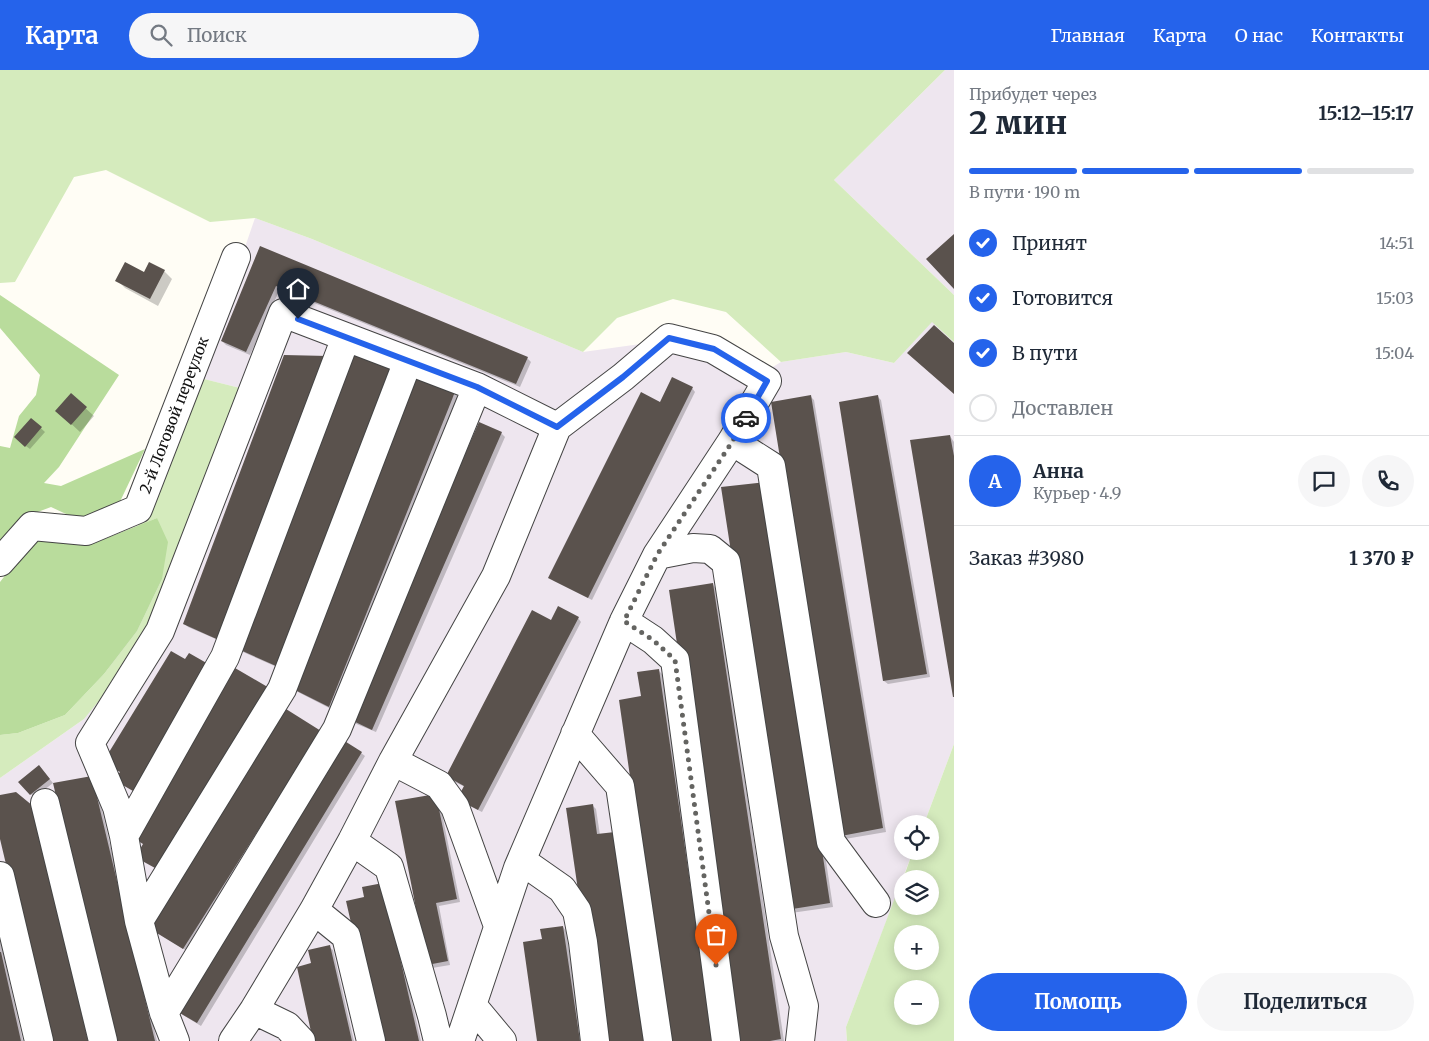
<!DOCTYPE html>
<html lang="ru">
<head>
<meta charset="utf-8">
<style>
  body { margin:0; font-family:Merriweather,serif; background:#f6f6f7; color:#1f2937; height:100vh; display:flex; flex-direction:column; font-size:19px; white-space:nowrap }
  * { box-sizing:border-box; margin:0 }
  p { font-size:16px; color:#747a83 }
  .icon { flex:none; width:28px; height:28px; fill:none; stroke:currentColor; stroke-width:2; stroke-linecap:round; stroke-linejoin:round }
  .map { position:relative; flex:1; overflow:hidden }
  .details { display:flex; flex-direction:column; background:#fff; width:475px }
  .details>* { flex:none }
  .buttons { position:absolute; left:894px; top:745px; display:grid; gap:10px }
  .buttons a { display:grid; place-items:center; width:45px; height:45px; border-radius:50%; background:#fff; box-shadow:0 2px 12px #0003; font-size:25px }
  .pin { position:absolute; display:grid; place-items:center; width:42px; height:42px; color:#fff; margin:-51px -21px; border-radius:50% 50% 50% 0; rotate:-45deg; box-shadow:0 0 5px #0007 }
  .pin .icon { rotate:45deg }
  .courier { position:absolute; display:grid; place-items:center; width:50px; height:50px; margin:-25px; border:4px solid #2563eb; border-radius:50%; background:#fff; color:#222; box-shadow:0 1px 6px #0007 }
  .overview em { font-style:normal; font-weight:700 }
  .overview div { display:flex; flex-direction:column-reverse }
  .overview { display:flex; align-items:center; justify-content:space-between; height:85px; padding:0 15px }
  h1 { font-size:32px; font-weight:700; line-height:38px }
  .bar { display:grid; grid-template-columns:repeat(4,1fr); gap:8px 5px; align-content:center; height:60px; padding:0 15px }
  .bar i { height:6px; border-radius:4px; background:#e0e1e3 }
  .bar .on { background:#2563eb }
  .bar p { grid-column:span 4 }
  .line { display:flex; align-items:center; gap:12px; padding:0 15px; border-top:1px solid #e0e1e3 }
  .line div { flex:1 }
  .round { display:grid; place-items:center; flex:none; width:52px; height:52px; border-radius:26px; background:#f6f6f7 }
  ol { padding:0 15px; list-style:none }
  li { display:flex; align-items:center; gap:15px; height:55px }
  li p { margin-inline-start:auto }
  li .icon { padding:5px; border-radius:50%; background:#2563eb; color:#fff; stroke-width:4 }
  li:last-child { color:#747a83 }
  li i { width:28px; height:28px; border:2px solid #e0e1e3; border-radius:50% }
  .primary-button { display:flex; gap:10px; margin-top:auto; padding:10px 15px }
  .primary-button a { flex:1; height:58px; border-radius:30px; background:#2563eb; color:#fff; font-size:20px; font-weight:700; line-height:58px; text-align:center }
  .primary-button a+a { background:#f6f6f7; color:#1f2937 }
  header { display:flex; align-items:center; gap:30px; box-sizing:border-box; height:70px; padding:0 25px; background:#2563eb; color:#fff }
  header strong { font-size:24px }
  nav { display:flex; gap:28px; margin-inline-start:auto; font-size:18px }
  .search { width:350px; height:45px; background:#f6f6f7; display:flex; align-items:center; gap:12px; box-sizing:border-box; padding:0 18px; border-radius:28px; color:#747a83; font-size:19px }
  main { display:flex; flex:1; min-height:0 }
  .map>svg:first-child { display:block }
  .industrial { fill:#eee6ef }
  .green { fill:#d5ebbd; fill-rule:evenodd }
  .forest { fill:#b9dc9c }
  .shadow { fill:#0003 }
  .building { fill:#5a524d }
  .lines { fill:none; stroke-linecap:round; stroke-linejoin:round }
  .minor-casing { stroke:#444; stroke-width:30 }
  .minor { stroke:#fff; stroke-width:28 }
  .done { stroke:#646461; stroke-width:5; stroke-dasharray:0 9 }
  .route { stroke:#2563eb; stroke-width:6 }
  .labels { text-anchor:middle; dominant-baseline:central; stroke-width:5; stroke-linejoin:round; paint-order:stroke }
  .street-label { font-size:15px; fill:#111; stroke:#fff }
</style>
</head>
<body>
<header>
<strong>Карта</strong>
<div class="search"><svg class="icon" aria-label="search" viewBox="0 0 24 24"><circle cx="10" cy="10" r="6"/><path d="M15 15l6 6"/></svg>Поиск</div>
<nav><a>Главная</a><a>Карта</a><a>О нас</a><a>Контакты</a></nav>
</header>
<main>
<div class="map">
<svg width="954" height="971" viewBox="0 0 954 971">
  <rect width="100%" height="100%" fill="#fffdf5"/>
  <path class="industrial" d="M945,0h9v225l-120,-115z
    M255,148l57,21 271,113 79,-11 86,41 33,-20 65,-10 48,11 38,-42 22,21v402l-30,80h-22v27h11l-67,176 1,14h-847v-263l84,-59 160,-330 -44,-11z"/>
  <path class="green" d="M0,0h945l-111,110 120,115v47l-22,-20 -38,41 -48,-11 -65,10 -55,-50 -53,-13 -56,19 -34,34 -271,-113 -57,-21 -45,4 -104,-52 -32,7 -59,105 -15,1z
    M200,308l44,11 -102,259 -58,71 -84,59v-43l18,-2 47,-18 39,-41 33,-43 25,-52 -5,-61 -19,8z
    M954,674v297h-107l-1,-14 56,-148v27h28v-27h-27l10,-28h17v-27h-6zM902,864h28v27h-28zM902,919h28v27h-28z"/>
  <path class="forest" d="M0,225l119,80 -60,92 -15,16 17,3 84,-37 -29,61 -37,10 -28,-13 -24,9 -27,24v-94l10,2 9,-32 17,-21 4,-20 -40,-47z
    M157,448l11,24 -6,37 -25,52 -33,43 -39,41 -47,18 -18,2v-153l37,-47 60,7z"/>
  <path class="shadow" d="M260,178l267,110 4,4 -11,25 -240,-98 -30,66 -24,-10 -4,-4z
    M164,201l8,8 -14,27 -33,-18 -8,-8 28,-7z
    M327,287l-102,286 -37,-16 -4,-4z
    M389,299l4,4 -114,295 -36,-16 -4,-3z
    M692,318l3,4 -103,208 -38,-19 -4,-3 111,-175z
    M455,323l3,3 -125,314 -35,-18 -4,-3z
    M71,325l23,21 -14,16 -15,-14z
    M811,327l3,3 72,432 -41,7 -3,-3z
    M878,327l3,3 49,277 -42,7 -4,-3 -43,-278z
    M31,349l14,13 -15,17 -11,-8z
    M501,363l4,4 -129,295 -22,-9z
    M950,366l4,6v254z
    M769,417l64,420 -42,6z
    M713,515l3,3 68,453h-47z
    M578,548l3,4 -99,190 -20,-10 3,-15 -14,-7 100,-159z
    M658,600l4,4 53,367 -73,-344z
    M320,662l-133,219 -34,-21z
    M361,683l4,3 -164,270 -18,-11 -3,-3z
    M42,700l11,13 -19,15 -3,-4z
    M95,711l62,260h-42l-60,-257z
    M0,727l33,10 57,234h-41l-49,-208z
    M439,729l21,103 -21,4 11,59 -18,3 -4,-3z
    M592,735l4,4 4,26 47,206h-46z
    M386,818l35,153h-42l-13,-143z
    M563,857l3,4 17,110h-45l5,-101z
    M0,869l23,102h-23z
    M329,877l4,3 21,91h-39l-3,-77z"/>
  <path class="building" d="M954,164v55l-28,-30z
    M260,176l268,111 -12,27 -240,-98 -30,66 -25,-11z
    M125,192l19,10 5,-10 16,8 -15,29 -35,-18z
    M934,255l20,18v51l-47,-41z
    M284,285l44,1 -107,285 -38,-17z
    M353,285l37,13 -114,298 -38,-17z
    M416,306l39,16 -126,315 -36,-18z
    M672,307l21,10 -105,211 -40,-20 93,-186 19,10z
    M71,323l16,14 -16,18 -16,-14z
    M811,325l72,433 -42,8 -70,-434z
    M878,325l49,279 -44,7 -44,-279z
    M31,348l11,9 -17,20 -11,-10z
    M479,352l23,10 -130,298 -23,-11z
    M950,365l4,21v241h-1l-43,-257z
    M766,412l64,421 -44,7 -65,-423z
    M713,513l68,456 -11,2h-34l-67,-451z
    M558,536l21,11 -101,193 -21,-11 7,-13 -18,-10 86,-166 19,10z
    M171,581l14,8 4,-6 21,12 -77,126 -19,-11 6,-8 -17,-10z
    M235,598l36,21 -116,179 -20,-11 8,-13 -13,-8z
    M659,599l54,372h-45l-49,-341 22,-4 -4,-24z
    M286,639l35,22 -138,218 -36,-22z
    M343,670l19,12 -165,271 -19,-11z
    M39,695l11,14 -20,16 -12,-13z
    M92,706l63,265h-42l-60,-258z
    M16,722l17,14 55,235h-40l-48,-202v-44z
    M436,724l21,105 -21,4 12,58 -21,4 -32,-164z
    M593,734l4,30 18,-2 29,209h-44l-34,-233z
    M383,813l36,158h-41l-32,-140 18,-4 -2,-10z
    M563,856l17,115h-43l-14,-99 19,-3 -2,-10z
    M330,875l22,96h-39l-16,-74 14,-4 -3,-13z
    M0,882h1l20,89h-21z"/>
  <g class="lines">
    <g class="minor-casing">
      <path id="minor" d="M732,371l39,25 60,376 45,61
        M657,485l36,-7 17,1 16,13 58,374 20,70 -4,35
        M0,492l32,-36 54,5 52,-22 98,-252
        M624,551l29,19 22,20 51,381
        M575,664l45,52 38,255
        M393,691l46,24 16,22 43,119
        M45,733l58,238
        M124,766l101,-179 121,-320
        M352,771l37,26 43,149 6,25
        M522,791l40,28 15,22 6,31 12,99
        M0,806l39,165
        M314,840l32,26 25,105
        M139,851l143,-232 126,-328
        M472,935l30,36
        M254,940l33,16 14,15
        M164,943l173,-284 140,-342
        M175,971l-11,-28 -25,-92 -15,-85 -7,-29 -27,-64 70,-112 123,-318 194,74 80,40
        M233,971l21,-31 60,-100 38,-69 41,-80 103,-185 61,-149 66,-50 46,-39 44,11 54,32 -35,60 -75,114 -33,66 -106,247 -58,173"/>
    </g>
    <use href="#minor" class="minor"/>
  </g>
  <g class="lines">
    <path class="done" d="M716,895l-41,-305 -22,-20 -29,-19 33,-66 75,-113 14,-24"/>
    <path class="route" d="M298,249l179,68 80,40 66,-50 46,-39 45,11 53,32 -21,37"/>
  </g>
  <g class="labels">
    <g class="street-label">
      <text transform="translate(174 345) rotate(-69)">2-й Логовой переулок</text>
    </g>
  </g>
</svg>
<div class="buttons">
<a><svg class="icon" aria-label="locate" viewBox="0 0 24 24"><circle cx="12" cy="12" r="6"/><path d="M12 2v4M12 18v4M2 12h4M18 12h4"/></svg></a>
<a><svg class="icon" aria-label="layers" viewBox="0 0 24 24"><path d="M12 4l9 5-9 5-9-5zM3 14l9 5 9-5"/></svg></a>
<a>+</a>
<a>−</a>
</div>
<div class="pin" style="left:716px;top:895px;background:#ea580c"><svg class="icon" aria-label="bag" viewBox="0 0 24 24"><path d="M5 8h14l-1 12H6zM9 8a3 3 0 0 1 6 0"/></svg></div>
<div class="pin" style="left:298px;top:249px;background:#1f2937"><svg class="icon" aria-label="home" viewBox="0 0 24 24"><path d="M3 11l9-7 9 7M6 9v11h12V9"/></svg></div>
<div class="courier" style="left:746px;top:348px"><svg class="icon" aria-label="car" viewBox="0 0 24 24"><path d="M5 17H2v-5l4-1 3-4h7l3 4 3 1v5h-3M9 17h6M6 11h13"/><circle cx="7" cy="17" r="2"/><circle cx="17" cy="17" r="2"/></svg></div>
</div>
<section class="details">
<div class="overview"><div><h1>2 мин</h1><p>Прибудет через</p></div><em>15:12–15:17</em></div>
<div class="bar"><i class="on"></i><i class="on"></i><i class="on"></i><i></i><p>В пути · 190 m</p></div>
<ol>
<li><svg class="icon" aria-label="check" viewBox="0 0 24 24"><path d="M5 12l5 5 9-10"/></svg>Принят<p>14:51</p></li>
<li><svg class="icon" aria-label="check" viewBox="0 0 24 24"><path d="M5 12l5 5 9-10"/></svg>Готовится<p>15:03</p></li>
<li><svg class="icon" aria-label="check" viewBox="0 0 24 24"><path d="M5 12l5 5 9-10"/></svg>В пути<p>15:04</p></li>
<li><i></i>Доставлен</li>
</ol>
<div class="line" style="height:90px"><b class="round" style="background:#2563eb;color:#fff">А</b><div><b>Анна</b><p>Курьер · 4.9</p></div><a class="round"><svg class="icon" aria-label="chat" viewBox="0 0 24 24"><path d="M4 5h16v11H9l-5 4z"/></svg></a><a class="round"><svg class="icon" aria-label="phone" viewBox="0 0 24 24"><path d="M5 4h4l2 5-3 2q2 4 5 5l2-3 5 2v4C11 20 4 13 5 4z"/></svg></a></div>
<div class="line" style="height:65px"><div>Заказ #3980</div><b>1 370 ₽</b></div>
<div class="primary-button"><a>Помощь</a><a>Поделиться</a></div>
</section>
</main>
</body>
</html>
